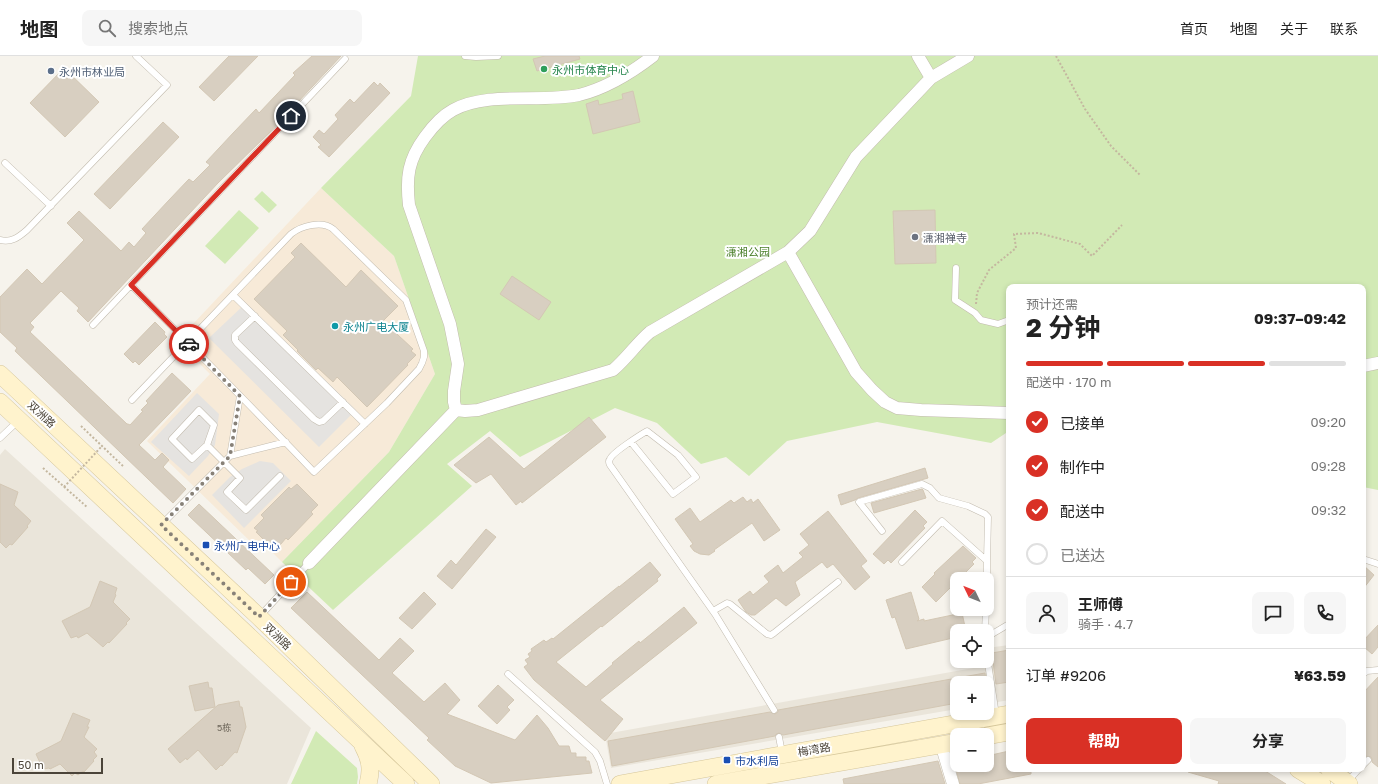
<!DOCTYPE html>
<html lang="zh">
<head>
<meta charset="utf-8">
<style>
  body { margin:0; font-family:"Golos Text","Noto Sans SC",sans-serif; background:#f6f6f6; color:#222; height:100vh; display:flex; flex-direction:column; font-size:15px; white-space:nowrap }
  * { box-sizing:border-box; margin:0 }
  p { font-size:13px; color:#767676 }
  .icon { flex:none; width:22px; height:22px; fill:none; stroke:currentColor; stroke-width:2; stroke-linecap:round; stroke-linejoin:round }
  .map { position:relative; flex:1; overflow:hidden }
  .side { position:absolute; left:1006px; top:228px; width:360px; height:488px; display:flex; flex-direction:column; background:#fff; border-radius:8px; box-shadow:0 2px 6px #0003 }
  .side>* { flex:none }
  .needle { width:26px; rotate:313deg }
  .tools { position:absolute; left:950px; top:516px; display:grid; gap:8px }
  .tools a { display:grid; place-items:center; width:44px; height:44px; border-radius:8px; background:#fff; box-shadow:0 2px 6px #0003; font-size:20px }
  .scale { position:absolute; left:12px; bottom:10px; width:91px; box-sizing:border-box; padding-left:4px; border:2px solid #4b4439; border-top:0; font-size:11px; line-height:14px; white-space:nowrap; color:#4b4439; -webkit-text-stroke:3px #fff; paint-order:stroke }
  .pin { position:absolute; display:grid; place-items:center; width:34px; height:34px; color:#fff; margin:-17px; border:2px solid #fff; border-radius:50%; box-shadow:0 1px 4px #0007 }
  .courier { position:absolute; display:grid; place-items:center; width:40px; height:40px; margin:-20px; border:3px solid #d93025; border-radius:50%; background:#fff; color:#222; box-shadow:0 1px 5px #0007 }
  .summary em { font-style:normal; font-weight:700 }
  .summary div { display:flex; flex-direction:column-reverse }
  .summary { display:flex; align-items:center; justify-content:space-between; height:68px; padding:0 20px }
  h1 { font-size:26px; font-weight:700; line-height:30px }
  .bar { display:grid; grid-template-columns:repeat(4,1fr); gap:6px 4px; align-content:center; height:48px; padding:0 20px }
  .bar i { height:5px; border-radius:3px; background:#e0e0e0 }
  .bar .on { background:#d93025 }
  .bar p { grid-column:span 4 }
  .line { display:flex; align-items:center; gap:10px; padding:0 20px; border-top:1px solid #e0e0e0 }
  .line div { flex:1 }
  .round { display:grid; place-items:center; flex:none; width:42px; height:42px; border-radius:8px; background:#f6f6f6 }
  ol { padding:0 20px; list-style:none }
  li { display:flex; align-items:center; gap:12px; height:44px }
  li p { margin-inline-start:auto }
  li .icon { padding:4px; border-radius:50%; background:#d93025; color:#fff; stroke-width:4 }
  li:last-child { color:#767676 }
  li i { width:22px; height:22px; border:2px solid #e0e0e0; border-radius:50% }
  .action { display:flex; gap:8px; margin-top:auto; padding:8px 20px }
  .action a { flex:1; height:46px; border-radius:8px; background:#d93025; color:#fff; font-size:16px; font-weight:700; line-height:46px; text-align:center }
  .action a+a { background:#f6f6f6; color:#222 }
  header { display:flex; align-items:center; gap:24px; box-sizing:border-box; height:56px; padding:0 20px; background:#fff; border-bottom:1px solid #e0e0e0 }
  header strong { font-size:19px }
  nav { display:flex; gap:22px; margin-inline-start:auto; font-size:14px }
  .search { width:280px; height:36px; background:#f6f6f6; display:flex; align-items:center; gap:10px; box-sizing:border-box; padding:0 14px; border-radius:8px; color:#767676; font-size:15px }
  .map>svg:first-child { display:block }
  .residential { fill:#eae5da }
  .commercial { fill:#f7ead8 }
  .green { fill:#d2eab5 }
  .parking { fill:#e5e3e0 }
  .building { fill:#d8cfc1; stroke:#d3c7b4 }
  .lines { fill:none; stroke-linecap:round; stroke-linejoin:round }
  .lane-casing { stroke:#c2bbae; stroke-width:7 }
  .street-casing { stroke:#c2bbae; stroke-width:13 }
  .secondary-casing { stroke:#d6c79b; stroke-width:18 }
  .path { stroke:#c4b79f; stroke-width:2; stroke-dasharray:2 2; stroke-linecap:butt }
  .lane { stroke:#fff; stroke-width:6 }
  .street { stroke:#fff; stroke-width:12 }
  .secondary { stroke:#fff3cd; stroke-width:17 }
  .path-bridge { stroke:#c4b79f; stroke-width:2; stroke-dasharray:2 2; stroke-linecap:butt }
  .done { stroke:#878178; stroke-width:4; stroke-dasharray:0 7.2 }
  .route { stroke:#d93025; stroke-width:5 }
  .leisure-dot { fill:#2e9e5b; stroke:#fff; stroke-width:1.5 }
  .service-dot { fill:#5c6f8a; stroke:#fff; stroke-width:1.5 }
  .worship-dot { fill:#6b7280; stroke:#fff; stroke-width:1.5 }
  .culture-dot { fill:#0f9aa8; stroke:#fff; stroke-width:1.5 }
  .transit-dot { fill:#1a4fb4; stroke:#fff; stroke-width:1.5 }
  .labels { text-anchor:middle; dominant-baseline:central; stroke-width:4; stroke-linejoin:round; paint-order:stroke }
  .number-label { font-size:9px; fill:#6e675b }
  .leisure-label { font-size:11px; fill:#27864d; stroke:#fff; text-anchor:start }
  .service-label { font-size:11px; fill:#4e5e75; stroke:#fff; text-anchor:start }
  .worship-label { font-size:11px; fill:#5b616d; stroke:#fff; text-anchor:start }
  .park-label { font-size:11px; fill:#4a7f2a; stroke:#fff }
  .culture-label { font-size:11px; fill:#0d838f; stroke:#fff; text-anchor:start }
  .street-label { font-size:11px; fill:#4b4439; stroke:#fff }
  .transit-label { font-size:11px; fill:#164399; stroke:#fff; text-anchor:start }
</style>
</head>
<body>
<header>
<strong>地图</strong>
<div class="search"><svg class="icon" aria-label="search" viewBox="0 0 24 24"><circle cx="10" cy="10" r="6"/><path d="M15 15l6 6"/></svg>搜索地点</div>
<nav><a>首页</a><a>地图</a><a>关于</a><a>联系</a></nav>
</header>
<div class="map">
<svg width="1378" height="728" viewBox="0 0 1378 728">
  <rect width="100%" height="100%" fill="#f6f3ec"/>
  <path class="residential" d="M5,393l306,279 -24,56h-287v-329z
    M1009,589v55l-22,4v-21h-30v26l-346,59 -6,-34 374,-67v-6h8v-13z"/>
  <path class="commercial" d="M321,132l73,68 41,118 -46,78 -107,110 -22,-22 -7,4 -106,-103 63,-67 -33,-33z"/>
  <path class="green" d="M418,0h960v434l-15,-3v-200h-354v144l-18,12 -114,-21 -90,19 -38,35 -23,-19 -25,7 -44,-41 -42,-15 -95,49 -30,-26 -43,33 25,22 -139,124 -51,-48 107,-110 46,-78 -41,-118 -73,-68 90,-92z
    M262,135l15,14 -8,8 -15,-14z
    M239,154l20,18 -34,36 -20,-18z
    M316,675l41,37 1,9 -1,7h-66z"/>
  <path class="parking" d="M246,247l110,107 -37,37 -110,-109z
    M197,337l22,21 -4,31 -7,11 -19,20 -38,-34z
    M260,405l13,2 18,18 -47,47 -32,-33 18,-18 12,-8z"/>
  <path class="building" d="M229,0h29l-44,45 -15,-14z
    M312,0h29l-72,77 -51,50 -130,139 -11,-11 2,-3 -18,-17 -31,32 4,4 -4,5 97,92h1l2,1 13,-14 -2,-1 7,-7 -2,-2 26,-28 19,18 -52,54 16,15 7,-7 7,7 -6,7 23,22 -13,14 -158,-152 2,-3 -17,-16v-35l27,-28 15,15 42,-44 -17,-17 12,-12 42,40 8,-9 5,5 12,-14 -4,-4 27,-29 20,-21 4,3 17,-17 -4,-3 28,-30 22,-23 3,4 36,-38 -2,-2z
    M545,0h34l1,3 -43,12 -4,-12z
    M64,12l35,34 -34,35 -35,-34z
    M374,26l4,4 2,-3 10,10 -61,64 -11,-10 3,-2 -8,-8 6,-7 5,4 14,-15 -3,-4 15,-16 4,4z
    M633,35l7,31 -47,12 -7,-30 12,-4 1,5 24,-6 -1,-5z
    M163,66l16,15 -69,72 -16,-15z
    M935,154l1,53 -41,1 -2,-53z
    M301,187l45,44 15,-17 37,36 -15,15 30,28 -2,2 5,4 -9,9 1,1 -41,42 -30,-30 -4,5 -15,-14 -2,2 -19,-19 1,-1 -15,-15 4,-4 -33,-32 41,-42 -4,-4z
    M512,220l39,26 -12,18 -39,-26z
    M155,266l10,10 -1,2 3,3 -28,28 -4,-4 -2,2 -9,-9z
    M589,361l17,20 -84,66 -1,-2 -5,4 -25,-31 -15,9 -22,-18 35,-28 35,32z
    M925,412l3,10 -70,20 -3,2 -14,5 -3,-10z
    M0,428l18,8 -4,13 17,16 -4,5 1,1 -16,18 -2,-1 -4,4 -6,-6z
    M297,428l21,21 -7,7 2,2 -25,26 -2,-2 -11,13 -19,-19 2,-1 -4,-3 10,-10 -3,-3 28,-28 2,2z
    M922,433l1,1 3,8 -52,15 -3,-10z
    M743,441l4,5 4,-3 2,4 5,-4 22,31 -16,11 -12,-18 -38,27 1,1 -6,4 -9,-1 -6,-3 -4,-5 3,-2 -18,-25 15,-11 10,14 31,-22 3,3z
    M199,448l75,71 -9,9 -17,-16 -2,2 -58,-55z
    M915,454l12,12 -4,4 2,2 -34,35 -3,-3 -4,4 -11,-10z
    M828,455l39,50 -6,5 9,11 -15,13 -22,-26 -6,4 -5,-6 -27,20 5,13 -14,11 -10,-8 -21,17h-4l-5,-3 -8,-12 12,-9 3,4 16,-13 -5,-6 14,-11 5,8 20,-16 -4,-4 10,-8 -9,-11z
    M486,473l10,8 -44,52 -15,-13 14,-16 5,5z
    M963,490l13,12 -4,4 2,2 -15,15h-2v2l-21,21 -14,-15 13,-13 -1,-1z
    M650,506l11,13 -4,4 1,2 -56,46 -1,-1 -45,36 30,25 27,-23 -1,-1 27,-22 1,2 44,-36 13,16 -97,77 23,19 -18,22 -71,-61 -10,-13 4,-3 -3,-4 5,-3 -2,-3 4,-3 -1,-2 13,-9 2,2 6,-4 1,1 66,-53v1z
    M1363,509l11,10 -11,14z
    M100,525l17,7 -2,6 1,1 -3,7 17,17 -4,4 1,1 -18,19 -1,-1 -5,5 -16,-14 -9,5 -1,-2 -6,2 -9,-17 28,-14z
    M307,536l72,68 21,-22 14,13 -22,22 32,29 21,-19 15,17 -13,14 68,26 22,-25 11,13 11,18h10l2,7h5v4h10v4h3l3,12 -101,10 -36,-17 -28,-26 2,-2 -138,-130z
    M424,536l12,12 -24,25 -13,-11z
    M911,536l8,27 -2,2 7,-2v2l38,-8 4,18h-9v6l-51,12 -11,-32 -3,1 -6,-18z
    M1378,569v22l-6,7 -9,-8v-5z
    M1009,594v32l-13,2 -4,-31z
    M985,617l1,10h-29v20l-174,32 -4,-2 -3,1 -1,2 -163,30 -4,-25 162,-29 5,2 3,-2v-2z
    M1378,621v90l-6,-5v-3l-1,-2 -6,-1 -2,-2v-61z
    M208,626l1,6h3l3,19 -20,4 -6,-25z
    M498,629l16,15 -7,7 3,3 -13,14 -19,-18z
    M239,645l1,6h2l4,20 -9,26 -2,-1 -13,14 -1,-1 -5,5 -18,-20 -11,10 -1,-2 -6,5 -12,-14 50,-44z
    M73,657l17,7 -3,7h2l-5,10 13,12 -3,3 3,4 -4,4 1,1 -10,11 -1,-1 -5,4 -3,-2 -3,3 -12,-12 -10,5 -1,-1 -6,1 -7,-15 25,-13z
    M1009,695v18h22v5l-53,10h-18l-6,-22 3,-1v4h30v-9z
    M938,705l7,23h-101l-1,-5z
    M1188,713h74l24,15h-68l1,-3 -31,-9z"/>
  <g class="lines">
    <g class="lane-casing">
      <path id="lane" d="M465,0l11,1 22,-1
        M5,107l46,43
        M0,184c11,3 19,-3 27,-10l140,-145 -31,-29
        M956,212l-1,32 20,13 6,7 17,4 11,-4
        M131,229c61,62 123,124 183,187l73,-69 32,-34 3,-6 2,-6v-6l-18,-51 -73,-71c-11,-9 -32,-3 -42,5l-159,166
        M233,239l132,129
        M255,260l-20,19v5l2,3 77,76 5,3 4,-1 20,-19
        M93,269l252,-266
        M0,382l18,-17
        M631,386l42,52 23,-17 -18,-22 -31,-24c-7,4 -35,22 -37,28 -2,2 -1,4 0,6l105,149 59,96
        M207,389l7,-20 -15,-15 -27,29 20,20 15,-14 33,33 -13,14 19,18 34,-34
        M230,400l56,-14
        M162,468l68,-68 10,-60
        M882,475l-23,-29 63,-18 8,4 9,10 29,8 17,8 3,3 -1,44
        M1363,503l15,5
        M902,506l40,-41 45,40v18
        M713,555l14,-8 3,1 37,30 4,1 3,-2 64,-51
        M260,560l49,-53
        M985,575l1,-22
        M987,581l22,-13
        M987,601l9,58
        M508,618l87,78 5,9 7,23
        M1363,618l4,-3 11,-1
        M779,681l3,16
        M1363,709l5,-5
        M1348,725l11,-12"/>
    </g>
    <g class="street-casing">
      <path id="street" d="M918,0l13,22
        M968,0l-37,22 -75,79 -46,74 -22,21 68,120 16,18 13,12 12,6 24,2 88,3
        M1363,310l15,-3
        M456,354l9,1 13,-1 135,-40c14,-12 24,-27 37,-38l138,-80
        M309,507l147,-153 -2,-8v-11l4,-27 -8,-40 -41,-119c-3,-28 -1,-45 16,-68 8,-11 17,-21 28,-27 35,-19 87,-7 126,-15 28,-7 52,-22 74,-39
        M941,688l12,40"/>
    </g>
    <g class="secondary-casing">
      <path id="secondary" d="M0,318l259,243 172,167
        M0,346l406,382
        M987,680l22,-4
        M363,690c7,13 9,23 5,38
        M1298,713l24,15
        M1329,713l20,15
        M620,728l389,-70
        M716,728l241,-42"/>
    </g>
    <path class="path" d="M1056,0l29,53 26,37 29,29
      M976,248l1,-11 12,-23 27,-22 -2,-14 24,-1 42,11 12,12 30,-31
      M81,370l43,41
      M43,412l44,39"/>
    <use href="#lane" class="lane"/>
    <use href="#street" class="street"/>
    <use href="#secondary" class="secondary"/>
    <path class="path-bridge" d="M64,431l38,-41"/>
  </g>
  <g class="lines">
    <path class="done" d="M189,288l51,52 -10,60 -69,69 98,92 32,-35"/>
    <path class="route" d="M189,288l-58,-59 160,-169"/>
  </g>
  <circle class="leisure-dot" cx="544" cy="13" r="4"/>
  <circle class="service-dot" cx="51" cy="15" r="4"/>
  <circle class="worship-dot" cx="915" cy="181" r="4"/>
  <circle class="culture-dot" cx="335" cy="270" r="4"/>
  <g class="transit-dot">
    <rect x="202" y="485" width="8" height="8" rx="2"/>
    <rect x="723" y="700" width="8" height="8" rx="2"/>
  </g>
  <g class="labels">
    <g class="number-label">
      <text x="224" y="671">5栋</text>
    </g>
    <g class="leisure-label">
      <text x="552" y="13">永州市体育中心</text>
    </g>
    <g class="service-label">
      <text x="59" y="15">永州市林业局</text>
    </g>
    <g class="worship-label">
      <text x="923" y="181">潇湘禅寺</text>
    </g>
    <g class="park-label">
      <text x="748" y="195">潇湘公园</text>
    </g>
    <g class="culture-label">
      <text x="343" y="270">永州广电大厦</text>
    </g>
    <g class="street-label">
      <text transform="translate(42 358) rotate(43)">双洲路</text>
      <text transform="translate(278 580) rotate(44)">双洲路</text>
      <text transform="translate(814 693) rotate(-10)">梅湾路</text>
    </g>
    <g class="transit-label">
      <text x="214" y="489">永州广电中心</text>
      <text x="735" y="704">市水利局</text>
    </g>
  </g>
</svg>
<div class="tools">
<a><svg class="needle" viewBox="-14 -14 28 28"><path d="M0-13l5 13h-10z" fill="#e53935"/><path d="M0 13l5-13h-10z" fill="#767676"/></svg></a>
<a><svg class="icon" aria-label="locate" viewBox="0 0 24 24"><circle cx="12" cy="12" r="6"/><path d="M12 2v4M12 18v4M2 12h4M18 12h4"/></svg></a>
<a>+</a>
<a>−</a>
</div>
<div class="scale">50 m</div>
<div class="pin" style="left:291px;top:526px;background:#ea580c"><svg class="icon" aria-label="bag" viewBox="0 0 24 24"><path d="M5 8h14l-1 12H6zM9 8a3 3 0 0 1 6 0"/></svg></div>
<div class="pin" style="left:291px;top:60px;background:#1f2937"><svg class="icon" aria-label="home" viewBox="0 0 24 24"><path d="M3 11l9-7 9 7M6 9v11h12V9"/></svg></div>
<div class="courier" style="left:189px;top:288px"><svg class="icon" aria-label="car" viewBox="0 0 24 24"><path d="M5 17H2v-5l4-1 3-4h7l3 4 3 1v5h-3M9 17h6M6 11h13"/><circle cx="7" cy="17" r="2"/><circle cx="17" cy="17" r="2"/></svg></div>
<section class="side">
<div class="summary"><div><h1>2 分钟</h1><p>预计还需</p></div><em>09:37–09:42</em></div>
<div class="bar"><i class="on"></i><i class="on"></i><i class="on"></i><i></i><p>配送中 · 170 m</p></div>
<ol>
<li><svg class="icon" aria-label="check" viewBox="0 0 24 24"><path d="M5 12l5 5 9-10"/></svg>已接单<p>09:20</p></li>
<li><svg class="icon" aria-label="check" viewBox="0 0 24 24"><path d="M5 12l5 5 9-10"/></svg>制作中<p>09:28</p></li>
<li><svg class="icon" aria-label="check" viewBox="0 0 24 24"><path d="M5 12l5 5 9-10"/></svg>配送中<p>09:32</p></li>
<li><i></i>已送达</li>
</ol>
<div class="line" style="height:72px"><a class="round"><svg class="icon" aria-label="person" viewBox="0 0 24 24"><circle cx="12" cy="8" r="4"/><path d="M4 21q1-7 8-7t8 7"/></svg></a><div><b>王师傅</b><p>骑手 · 4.7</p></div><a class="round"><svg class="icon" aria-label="chat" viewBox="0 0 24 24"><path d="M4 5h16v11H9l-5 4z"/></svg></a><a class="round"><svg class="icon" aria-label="phone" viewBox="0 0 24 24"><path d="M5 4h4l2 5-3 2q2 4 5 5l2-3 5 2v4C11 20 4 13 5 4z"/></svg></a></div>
<div class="line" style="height:52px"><div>订单 #9206</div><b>¥63.59</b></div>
<div class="action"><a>帮助</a><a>分享</a></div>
</section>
</div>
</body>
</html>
